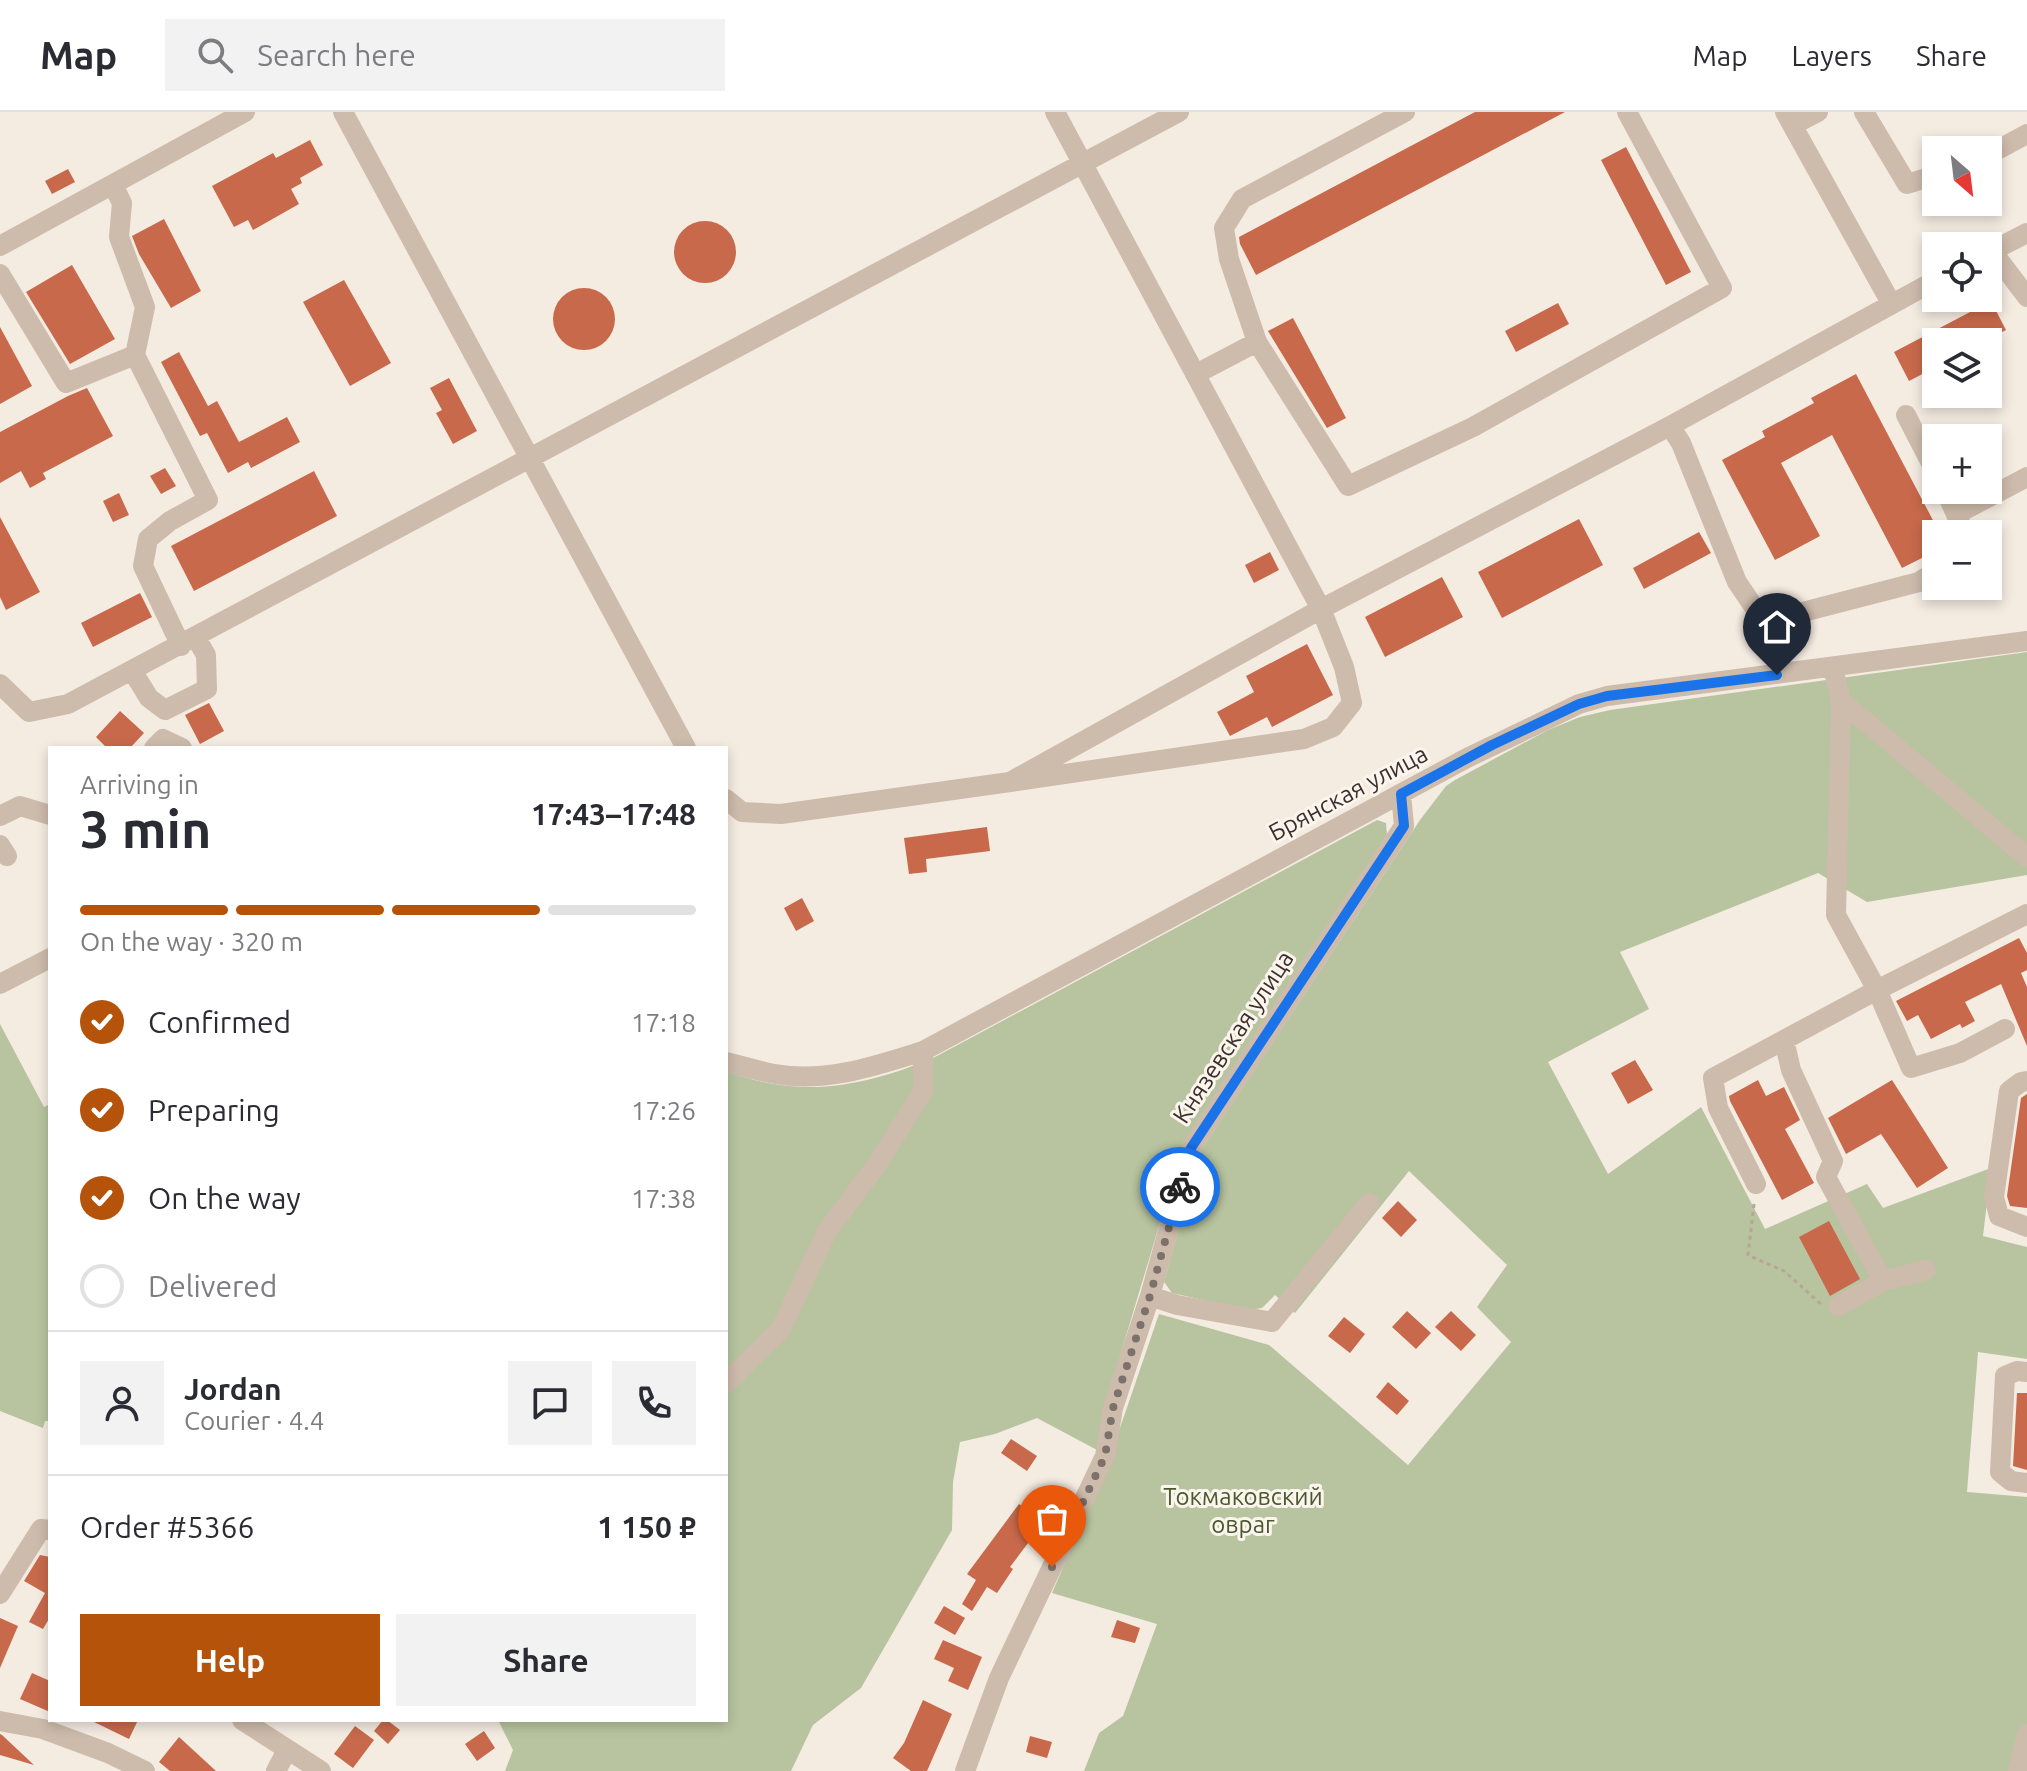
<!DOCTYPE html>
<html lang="en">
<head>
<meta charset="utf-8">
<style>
  body { margin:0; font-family:Ubuntu,sans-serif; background:#f2f2f3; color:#2b2b33; height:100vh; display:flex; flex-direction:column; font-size:30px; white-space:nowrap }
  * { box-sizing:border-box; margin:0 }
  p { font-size:26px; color:#7c7c81 }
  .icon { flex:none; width:44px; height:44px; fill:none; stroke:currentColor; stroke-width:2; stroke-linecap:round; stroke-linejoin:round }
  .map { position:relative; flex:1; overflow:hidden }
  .panel { position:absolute; left:48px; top:634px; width:680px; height:976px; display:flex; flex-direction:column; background:#fff; border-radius:0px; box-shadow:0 4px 12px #0003 }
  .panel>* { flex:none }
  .needle { width:52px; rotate:152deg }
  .tools { position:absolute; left:1922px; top:24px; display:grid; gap:16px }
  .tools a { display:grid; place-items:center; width:80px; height:80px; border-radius:0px; background:#fff; box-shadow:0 4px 12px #0003; font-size:40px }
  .pin { position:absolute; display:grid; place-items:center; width:68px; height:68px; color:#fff; margin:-82px -34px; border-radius:50% 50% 50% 0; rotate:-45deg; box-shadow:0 0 8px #0007 }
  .pin .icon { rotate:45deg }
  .courier { position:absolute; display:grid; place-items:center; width:80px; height:80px; margin:-40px; border:6px solid #1a73e8; border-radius:50%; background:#fff; color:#222; box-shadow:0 2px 10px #0007 }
  .headline em { font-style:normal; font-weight:700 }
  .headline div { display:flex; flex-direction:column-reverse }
  .headline { display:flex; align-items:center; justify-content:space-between; height:136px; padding:0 32px }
  h1 { font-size:52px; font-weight:700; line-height:60px }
  .bar { display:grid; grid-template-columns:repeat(4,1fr); gap:12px 8px; align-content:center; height:96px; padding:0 32px }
  .bar i { height:10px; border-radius:6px; background:#e1e1e2 }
  .bar .selected { background:#b45309 }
  .bar p { grid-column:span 4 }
  .line { display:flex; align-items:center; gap:20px; padding:0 32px; border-top:2px solid #e1e1e2 }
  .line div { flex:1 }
  .round { display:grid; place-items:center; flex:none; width:84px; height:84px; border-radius:0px; background:#f2f2f3 }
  ol { padding:0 32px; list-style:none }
  li { display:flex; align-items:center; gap:24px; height:88px }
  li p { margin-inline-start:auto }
  li .icon { padding:8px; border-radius:50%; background:#b45309; color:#fff; stroke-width:4 }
  li:last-child { color:#7c7c81 }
  li i { width:44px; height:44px; border:4px solid #e1e1e2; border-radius:50% }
  .action { display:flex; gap:16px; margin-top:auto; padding:16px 32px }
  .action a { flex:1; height:92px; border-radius:0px; background:#b45309; color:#fff; font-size:32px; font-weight:700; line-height:92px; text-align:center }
  .action a+a { background:#f2f2f3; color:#2b2b33 }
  header { display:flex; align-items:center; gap:48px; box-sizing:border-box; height:112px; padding:0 40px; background:#fff; border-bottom:2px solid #e1e1e2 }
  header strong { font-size:38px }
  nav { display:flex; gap:44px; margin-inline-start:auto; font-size:28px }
  .search { width:560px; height:72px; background:#f2f2f3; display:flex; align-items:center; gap:20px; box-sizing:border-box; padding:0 28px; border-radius:0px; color:#7c7c81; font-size:30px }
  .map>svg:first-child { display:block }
  .green { fill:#b8c4a0 }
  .building { fill:#c8694b }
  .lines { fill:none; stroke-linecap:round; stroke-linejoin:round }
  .path { stroke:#b9a596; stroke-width:3; stroke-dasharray:4 4; stroke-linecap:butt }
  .minor { stroke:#cdbbac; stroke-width:20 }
  .done { stroke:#7c716b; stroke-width:8; stroke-dasharray:0 14.4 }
  .route { stroke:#1a73e8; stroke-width:10 }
  .labels { text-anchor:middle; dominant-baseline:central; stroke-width:6; stroke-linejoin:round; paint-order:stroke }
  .street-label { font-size:24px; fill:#3b302b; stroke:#fbf5ee }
  .park-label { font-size:24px; fill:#4a5a2e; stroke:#fbf5ee }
</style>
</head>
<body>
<header>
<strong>Map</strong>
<div class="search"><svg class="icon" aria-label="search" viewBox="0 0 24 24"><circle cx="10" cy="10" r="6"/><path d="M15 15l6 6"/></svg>Search here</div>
<nav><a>Map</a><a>Layers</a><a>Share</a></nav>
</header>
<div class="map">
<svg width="2027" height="1659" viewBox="0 0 2027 1659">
  <rect width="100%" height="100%" fill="#f4ebe1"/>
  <path class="green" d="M2027,540v223l-160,27 -49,-29 -198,79 29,57 -101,53 60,112 93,-67 64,122 102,-45 16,24 108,-40 -8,68 44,11v112l-49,-7 -11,140 60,5v274h-943l15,-38 24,-17 34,-92 -105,-31 58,-136 49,-143 110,31 139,120 103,-123 -34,-35 30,-42 -98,-94 -114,142 -20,-18 -13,13 -14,2 -76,-17 -8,-11 36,-130 220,-332 26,-34 9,-6 93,-50 32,-13 30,-7z
    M1377,708l9,3 1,13 -204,310 -78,260 -6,45 -62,-33 -42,16 -35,8 -7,40 -1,48 -91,158 -48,37 -22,46h-286l8,-21 -15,-30h228v-648c16,4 32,10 48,12 56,10 113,-6 163,-28z
    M0,912l44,83 6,-3v317h-5l-2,7 -43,-17z"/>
  <path class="building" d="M1475,0h90l-309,163 -16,-31 -1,-7z
    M310,28l13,25 -23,13 2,5 -11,6 8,15 -46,26 -5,-10 -14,7 -22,-41 61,-33 3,5z
    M1626,35l65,125 -25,13 -65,-125z
    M68,57l7,13 -23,12 -7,-13z
    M164,107l37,72 -30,17 -32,-54 -7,-18z
    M674 140a31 31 0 1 1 62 0a31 31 0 1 1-62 0Z
    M72,153l43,74 -45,25 -44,-72z
    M344,168l47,83 -41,23 -47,-84z
    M553 207a31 31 0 1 1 62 0a31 31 0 1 1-62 0Z
    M1991,189l15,29 -23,12h-47v25l-27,14 -15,-29z
    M1558,191l11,21 -53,28 -11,-21z
    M1293,206l53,100 -19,10 -59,-97z
    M0,215l32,59 -32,18z
    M179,240l29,54 9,-5 22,41 48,-25 13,25 -49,26 -3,-6 -20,11 -21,-40 -7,3 -39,-74z
    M1856,262l80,152v25l-34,17 -70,-133 -51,28 39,73 -45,24 -53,-100 43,-23 -3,-6 52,-28 -3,-5z
    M449,266l28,53 -24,13 -17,-31 6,-3 -12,-22z
    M87,276l26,48 -70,37 3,6 -16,9 -9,-17 -21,12v-51l68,-36z
    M165,356l11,18 -15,8 -11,-18z
    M314,359l23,45 -143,75 -23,-45z
    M119,381l10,22 -16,7 -10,-21z
    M0,405l40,75 -34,18 -6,-13z
    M1579,407l24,46 -101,53 -24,-46z
    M1699,420l12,21 -67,36 -11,-21z
    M1270,440l9,18 -25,13 -9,-18z
    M1442,465l21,40 -78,40 -20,-40z
    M140,481l12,24 -59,30 -12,-24z
    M1307,532l26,51 -61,32 -5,-10 -37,19 -13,-24 37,-20 -8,-16z
    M209,591l15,28 -24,13 -15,-29z
    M120,599l24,22 -14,15h-23l-11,-11z
    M987,715l3,24 -64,8 1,13 -18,2 -5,-36z
    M802,786l12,23 -18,10 -12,-23z
    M2019,826l8,15v17l-6,3 6,14v59l-26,-62 -36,18 10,19 -13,7 -2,-4 -29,15 -13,-24 -11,6 -11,-20z
    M1635,948l18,30 -25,14 -17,-31z
    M1758,968l8,16 18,-9 16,33 -15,9 29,54 -32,17 -52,-99 -1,-5z
    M1892,968l56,88 -31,20 -36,-54 -35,20 -18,-36z
    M2027,982v114l-17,-2 -3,-10 14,-98z
    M1398,1089l19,19 -16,17 -19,-19z
    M1829,1109l31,58 -30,17 -31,-59z
    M1407,1199l24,22 -15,16 -24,-22z
    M1451,1199l25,24 -15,16 -26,-24z
    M1344,1205l21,17 -15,19 -22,-17z
    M1388,1270l21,19 -12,14 -21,-18z
    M2017,1281h10v77l-14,-4z
    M1011,1327l26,17 -10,15 -26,-18z
    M1019,1392l25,18 -34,45 3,2 -16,24 -10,-6 -15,24 -10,-7 14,-24 -9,-6z
    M40,1443l10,2v60l-7,12 -14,-7 16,-29 -21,-12z
    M944,1494l21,12 -10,17 -21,-12z
    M0,1506l18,8 -18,42z
    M1117,1508l23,8 -5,15 -24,-6z
    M943,1528l39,17 -14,33 -20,-9 6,-13 -20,-9z
    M32,1561l18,8v31l-30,-13z
    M923,1588l29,14 -25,57h-16l-18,-13 11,-15z
    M90,1608h48l-9,19z
    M383,1608h4l13,10 -12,14 -14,-13z
    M355,1614l19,14 -21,28 -19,-14z
    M484,1619l11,17 -18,13 -12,-17z
    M0,1622l2,1 32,30 -34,-10z
    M1030,1624l22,6 -5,16 -21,-6z
    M179,1625l37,34h-46l-11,-9z"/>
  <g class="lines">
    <path class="path" d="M1754,1092l-6,51 36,16 37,33"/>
    <path class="minor" d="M343,0l343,636
      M1055,0l266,497 349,-183 266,-146
      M1785,0l106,191
      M1864,0l43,72 29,-9
      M1793,13l25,-13
      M1988,43l39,-21
      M113,73l9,18 -3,34 26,70 -10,48 73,145 -38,21 -22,18 -5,27 38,80
      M0,134l245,-134
      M1992,139l35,46
      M1988,141l39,-20
      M0,162l66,109 69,-28
      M1257,230l-28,-83 -5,-31 18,-29 163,-87
      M1196,262l61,-32 91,144 125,-59 249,-139 -95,-176
      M1906,303l30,58
      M1670,314l11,17 56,139 27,40 155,-40 17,-11
      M1945,378l20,44
      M1957,402l70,-37
      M1833,556l8,33 186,156
      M133,560l16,26 16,12 42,-21 -1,-34 -10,-17
      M0,572l29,28 39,-8 1111,-592
      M1841,589l-5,214 41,75 34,78 49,-15 45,-24
      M154,636l9,-9 19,9
      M726,687l16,13 39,2 229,-32 311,-173 23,58 8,36 -19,24 -29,12 -294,43
      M0,704l20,-10 30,9
      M0,733l7,11
      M0,872l50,-26
      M1784,928l7,30 42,91 -7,16 57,104
      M726,950c16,4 33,9 49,12 51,9 100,-8 148,-23l544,-293 112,-54 28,-8 420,-55
      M2027,969l-6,1 -12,9 -15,106 5,19 28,11
      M1756,1072l-38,-76 -5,-30 164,-88 150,-76
      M1150,1184l27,9 95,17 97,-119
      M1838,1194l45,-25 43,-11
      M2027,1260l-10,-1 -12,5 -5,96 11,9 16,2
      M726,1271l55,-54 46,-98 51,-68 45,-72v-40
      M0,1482l41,-65 9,1
      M242,1608l79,51
      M0,1609l43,8 65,24 37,18
      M276,1659l11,-21
      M965,1659l34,-93 106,-222 8,-48 37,-112 41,-148 213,-322 -3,-32
      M2018,1659l9,-37"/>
  </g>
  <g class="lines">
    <path class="done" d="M1052,1455l53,-111 8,-48 37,-112 30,-109"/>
    <path class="route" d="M1180,1075l11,-39 213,-322 -3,-32 91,-49 87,-41 28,-8 170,-21"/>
  </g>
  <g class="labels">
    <g class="street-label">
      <text transform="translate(1348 681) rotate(-28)">Брянская улица</text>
      <text transform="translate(1233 925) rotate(-57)">Князевская улица</text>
    </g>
    <g class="park-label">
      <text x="1243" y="1384">Токмаковский<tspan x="1243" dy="28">овраг</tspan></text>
    </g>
  </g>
</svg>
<div class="tools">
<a><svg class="needle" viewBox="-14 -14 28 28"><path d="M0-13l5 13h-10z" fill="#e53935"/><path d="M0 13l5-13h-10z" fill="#7c7c81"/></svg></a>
<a><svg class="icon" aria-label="locate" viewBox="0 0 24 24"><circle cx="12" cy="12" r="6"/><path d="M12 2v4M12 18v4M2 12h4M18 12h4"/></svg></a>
<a><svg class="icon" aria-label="layers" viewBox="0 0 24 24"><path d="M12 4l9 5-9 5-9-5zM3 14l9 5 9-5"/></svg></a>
<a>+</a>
<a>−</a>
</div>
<div class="pin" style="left:1052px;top:1455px;background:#ea580c"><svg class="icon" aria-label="bag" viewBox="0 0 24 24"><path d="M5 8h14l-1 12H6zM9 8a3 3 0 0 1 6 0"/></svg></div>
<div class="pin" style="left:1777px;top:563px;background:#1f2937"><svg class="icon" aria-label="home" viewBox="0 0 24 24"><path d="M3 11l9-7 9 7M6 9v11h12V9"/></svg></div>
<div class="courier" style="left:1180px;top:1075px"><svg class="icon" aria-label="bike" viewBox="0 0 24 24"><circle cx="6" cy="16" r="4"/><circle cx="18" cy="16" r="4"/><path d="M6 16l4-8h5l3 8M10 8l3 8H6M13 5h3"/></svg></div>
<section class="panel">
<div class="headline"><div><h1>3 min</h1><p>Arriving in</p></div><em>17:43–17:48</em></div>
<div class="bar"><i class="selected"></i><i class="selected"></i><i class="selected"></i><i></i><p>On the way · 320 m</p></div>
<ol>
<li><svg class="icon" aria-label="check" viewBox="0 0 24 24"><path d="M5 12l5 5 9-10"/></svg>Confirmed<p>17:18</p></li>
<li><svg class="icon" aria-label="check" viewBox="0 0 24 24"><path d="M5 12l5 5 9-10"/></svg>Preparing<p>17:26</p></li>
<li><svg class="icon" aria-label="check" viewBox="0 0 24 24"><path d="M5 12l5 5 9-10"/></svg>On the way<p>17:38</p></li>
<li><i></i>Delivered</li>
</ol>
<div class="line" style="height:144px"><a class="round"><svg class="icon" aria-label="person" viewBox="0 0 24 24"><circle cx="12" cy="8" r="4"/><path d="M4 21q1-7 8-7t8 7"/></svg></a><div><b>Jordan</b><p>Courier · 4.4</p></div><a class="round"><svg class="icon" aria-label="chat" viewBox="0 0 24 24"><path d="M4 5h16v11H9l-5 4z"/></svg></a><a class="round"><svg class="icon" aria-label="phone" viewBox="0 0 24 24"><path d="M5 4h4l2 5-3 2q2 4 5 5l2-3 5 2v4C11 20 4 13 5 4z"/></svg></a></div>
<div class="line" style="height:104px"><div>Order #5366</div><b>1 150 ₽</b></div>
<div class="action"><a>Help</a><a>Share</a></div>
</section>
</div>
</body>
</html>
